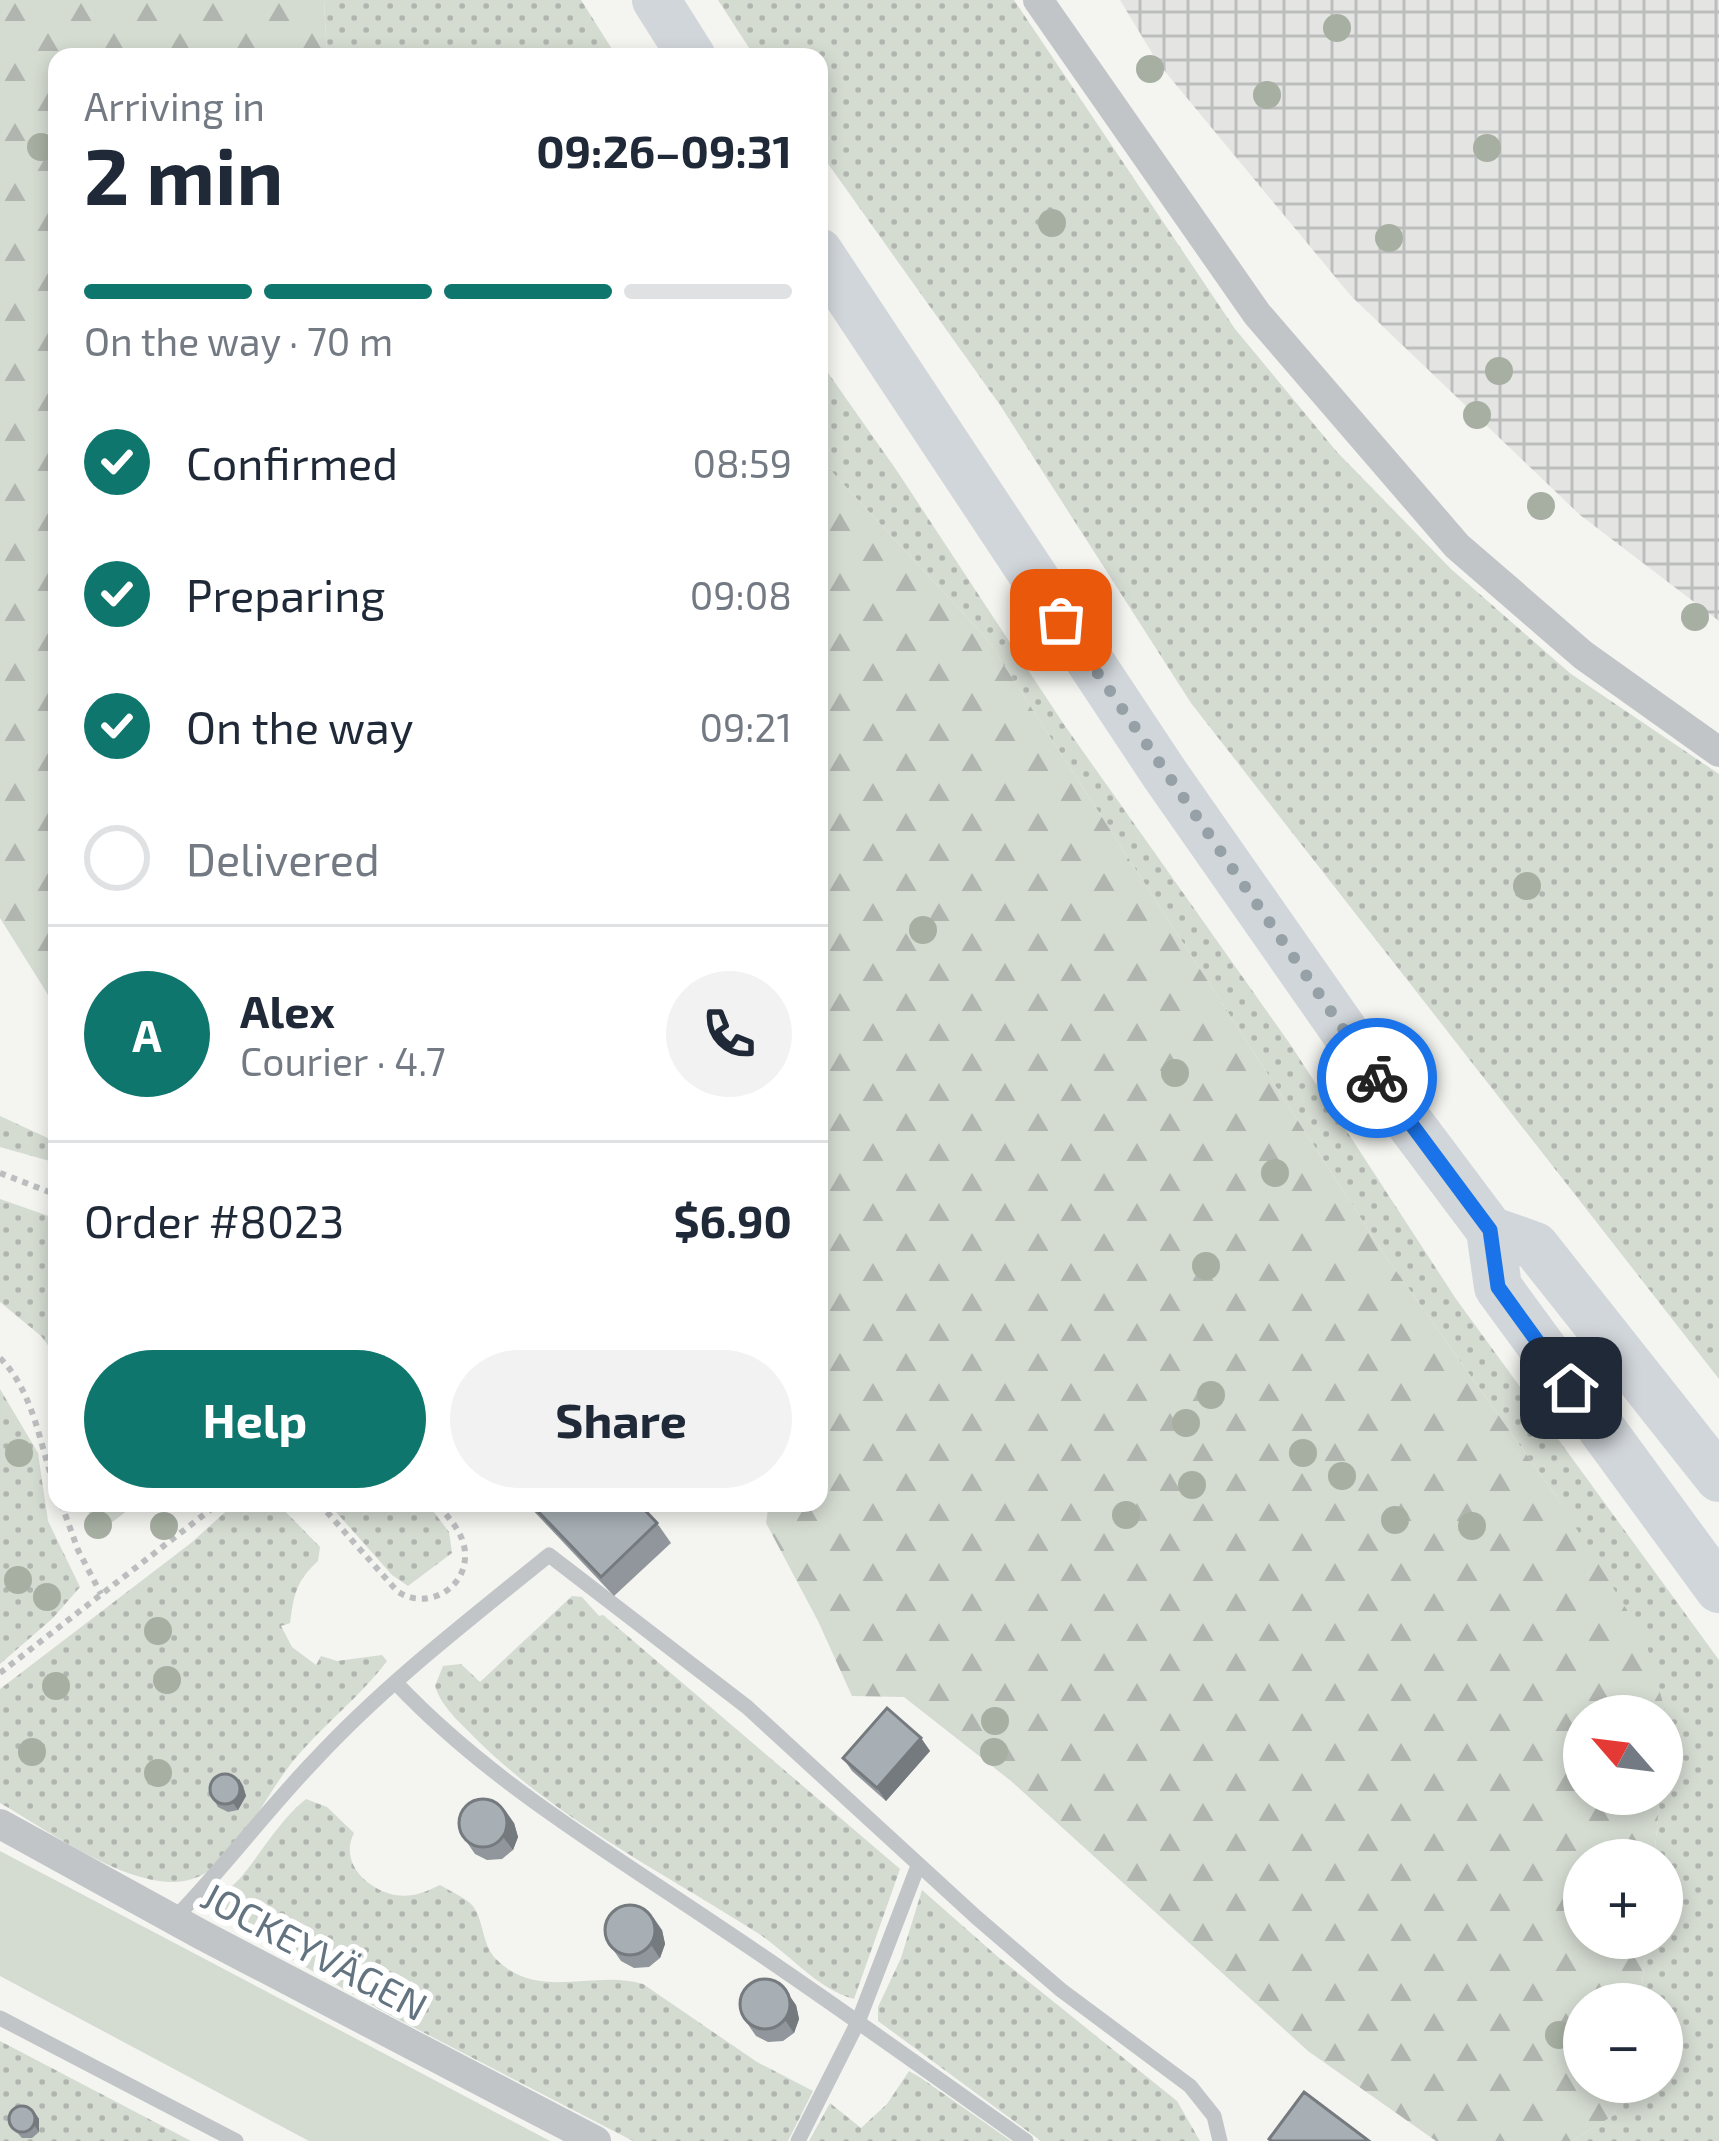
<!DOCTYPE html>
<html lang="en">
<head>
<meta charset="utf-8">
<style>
  body { margin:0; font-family:"Exo 2",sans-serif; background:#f2f2f3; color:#1f2937; height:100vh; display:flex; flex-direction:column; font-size:45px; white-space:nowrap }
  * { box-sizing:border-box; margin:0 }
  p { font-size:39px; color:#747a83 }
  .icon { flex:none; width:66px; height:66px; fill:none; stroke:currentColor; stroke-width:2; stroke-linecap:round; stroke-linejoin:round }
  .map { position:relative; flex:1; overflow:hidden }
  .sheet { position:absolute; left:48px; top:48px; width:780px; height:1464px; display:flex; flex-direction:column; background:#fff; border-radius:24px; box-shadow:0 6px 18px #0003 }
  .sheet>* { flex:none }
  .needle { width:78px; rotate:298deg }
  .controls { position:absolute; left:1563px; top:1695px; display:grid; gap:24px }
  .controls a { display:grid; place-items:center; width:120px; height:120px; border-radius:50%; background:#fff; box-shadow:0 6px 18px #0003; font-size:60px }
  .pin { position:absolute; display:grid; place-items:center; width:102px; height:102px; color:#fff; margin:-51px; border-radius:24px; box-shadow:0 6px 18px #0006 }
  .courier { position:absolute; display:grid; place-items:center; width:120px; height:120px; margin:-60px; border:9px solid #1a73e8; border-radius:50%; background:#fff; color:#222; box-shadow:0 3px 15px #0007 }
  .summary em { font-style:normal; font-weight:700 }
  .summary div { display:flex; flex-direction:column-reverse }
  .summary { display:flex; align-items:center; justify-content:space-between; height:204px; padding:0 36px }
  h1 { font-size:78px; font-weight:700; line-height:90px }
  .bar { display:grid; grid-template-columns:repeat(4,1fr); gap:18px 12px; align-content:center; height:144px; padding:0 36px }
  .bar i { height:15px; border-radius:9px; background:#e0e1e3 }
  .bar .active { background:#0f766e }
  .bar p { grid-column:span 4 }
  .line { display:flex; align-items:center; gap:30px; padding:0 36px; border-top:3px solid #e0e1e3 }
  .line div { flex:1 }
  .round { display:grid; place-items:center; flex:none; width:126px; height:126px; border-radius:63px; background:#f2f2f3 }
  ol { padding:0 36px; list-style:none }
  li { display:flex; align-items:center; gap:36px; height:132px }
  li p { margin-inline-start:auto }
  li .icon { padding:12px; border-radius:50%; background:#0f766e; color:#fff; stroke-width:4 }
  li:last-child { color:#747a83 }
  li i { width:66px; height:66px; border:6px solid #e0e1e3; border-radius:50% }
  .button { display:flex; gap:24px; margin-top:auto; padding:24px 36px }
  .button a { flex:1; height:138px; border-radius:72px; background:#0f766e; color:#fff; font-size:48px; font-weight:700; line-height:138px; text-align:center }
  .button a+a { background:#f2f2f3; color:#1f2937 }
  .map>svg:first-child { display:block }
  .industrial { fill:url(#industrial-grid) }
  .grass { fill:url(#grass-dots) }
  .forest { fill:url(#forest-firs) }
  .pitch { fill:#d4dbd1 }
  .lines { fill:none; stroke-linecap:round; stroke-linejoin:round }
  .path { stroke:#bbbdbf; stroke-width:6; stroke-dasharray:6 6; stroke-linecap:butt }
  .service { stroke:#c1c5c8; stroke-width:15 }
  .minor { stroke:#c1c5c8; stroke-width:30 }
  .trunk { stroke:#d1d6da; stroke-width:48 }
  .tree { fill:#a6afa2 }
  .wall { fill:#90969b }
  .shaded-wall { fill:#757a7e }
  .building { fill:#a7afb4; stroke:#757a7e; stroke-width:3 }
  .done { stroke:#96a0a7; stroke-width:12; stroke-dasharray:0 21.6 }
  .route { stroke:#1a73e8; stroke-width:15 }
  .labels { text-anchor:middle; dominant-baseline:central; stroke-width:12; stroke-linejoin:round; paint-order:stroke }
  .street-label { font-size:39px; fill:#637380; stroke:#fff }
</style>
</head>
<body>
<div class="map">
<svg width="1719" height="2141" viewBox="0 0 1719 2141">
  <defs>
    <pattern id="industrial-grid" width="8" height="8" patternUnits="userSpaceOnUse" patternTransform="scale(3)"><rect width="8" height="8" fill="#e4e5e3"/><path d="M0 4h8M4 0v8" fill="none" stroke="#bcbebd"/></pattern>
    <pattern id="grass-dots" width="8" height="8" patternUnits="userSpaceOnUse" patternTransform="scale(3)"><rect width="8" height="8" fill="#d4dbd1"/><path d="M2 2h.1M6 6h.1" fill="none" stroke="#b0b6af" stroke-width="1.8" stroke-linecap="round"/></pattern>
    <pattern id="forest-firs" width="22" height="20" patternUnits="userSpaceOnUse" patternTransform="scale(3)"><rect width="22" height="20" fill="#d4dbd1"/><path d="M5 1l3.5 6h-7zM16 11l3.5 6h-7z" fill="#b0b6af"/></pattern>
  </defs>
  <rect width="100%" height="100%" fill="#f4f4f0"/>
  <path class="industrial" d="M1120,0h599v621l-139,-106 -229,-219 -193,-233z"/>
  <path class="grass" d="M324,0h257l36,57h-144l-10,-7 -14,7h-122z
    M718,0h296l221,329 102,123 114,117 120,105 148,100v605l-528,-676 -191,-298 -181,-254v-94h-64z
    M819,360l78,111 168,255 225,318 166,255 263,361v481h-147l42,-26 8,-33h40v-78h-22l7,-66h15v-78h-8l13,-143 -109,-218 -176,-248 -395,-612 -168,-181z
    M0,1116l52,24 5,5v18l-57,-16z
    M0,1199l57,20v138l-16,-21 -41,-34z
    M0,1389l38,64 10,68 32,66 -27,31 -53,46z
    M82,1503h55l-27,21 -15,-3z
    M235,1503h42l43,44 -2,14c-22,20 -24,33 -28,62l-9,3 11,21 24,18 5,-9 16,5 45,-6 5,6c-29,39 -71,69 -100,108 -25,34 -44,76 -79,102 -53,40 -159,-41 -208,-68v-114l191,-146z
    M328,1503h99l22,29 3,21 -44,33 -16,-11z
    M572,1596l10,1 17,19 4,-1 297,254 -46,130c-37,-10 -66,-47 -98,-67 -97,-62 -200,-113 -282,-195 -15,-16 -32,-29 -39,-51l8,-20 18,-2 19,18z
    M306,1799l21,8 27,26c-15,29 12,56 41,62 16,3 31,-3 45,-10 10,6 26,13 33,21 11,15 9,39 23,53 42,43 97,10 147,25l114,78 56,29 -25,50h-155l-247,-128 -161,-92 -7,-16c6,-15 15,-18 24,-29 22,-27 37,-55 64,-77z
    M922,1890l76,67 179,144 23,40h-159l-163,-120v-14l23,-49z
    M0,2041l191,100h-191z
    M909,2071l12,7 90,63h-202l21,-38 31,25 26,-24z"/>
  <path class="forest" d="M0,0h324l3,57h-270v952l-57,-91z
    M819,458l168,181 395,612 176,248 87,140 22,78 -5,55v-56h-78v78h76l-6,66h-70v78h63l-7,66h-56v78h38l-8,33 -42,26h-136l-128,-90 -297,-270 -107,-84 -52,-1 -34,-75 -52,-98 3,-20h50z"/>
  <path class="pitch" d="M0,1851l550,290h-241l-309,-165z"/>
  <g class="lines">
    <path class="path" d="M0,1173l57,22
      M0,1358c35,35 40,90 57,135
      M61,1503l17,47 23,44
      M319,1503l78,88c28,20 70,-1 68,-38 -1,-20 -16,-35 -29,-50
      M0,1673l219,-170"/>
    <path class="service" d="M397,1684c92,97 210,167 321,242 104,69 206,143 308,215
      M174,1919c49,-50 91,-107 140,-158 70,-76 155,-141 235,-206l198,152 229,210 85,73 129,96 24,30 6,25
      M0,2018l236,123
      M798,2141l60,-119 60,-156"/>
    <path class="minor" d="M1038,0l219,314 200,232 126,109 136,97
      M0,1824l202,111 394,206"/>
    <path class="trunk" d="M656,0l36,57
      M819,252l345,521 227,325 99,132 8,57 221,302
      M1490,1230l45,16 184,232"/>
  </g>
  <g class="tree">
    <circle cx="1337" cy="28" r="14"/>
    <circle cx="1150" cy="69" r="14"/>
    <circle cx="1267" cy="95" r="14"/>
    <circle cx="41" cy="147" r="14"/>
    <circle cx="1487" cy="148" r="14"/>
    <circle cx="1052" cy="223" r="14"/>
    <circle cx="1389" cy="238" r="14"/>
    <circle cx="1499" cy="371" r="14"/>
    <circle cx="1477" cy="415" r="14"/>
    <circle cx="1541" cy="506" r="14"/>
    <circle cx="1695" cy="617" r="14"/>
    <circle cx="1527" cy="886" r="14"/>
    <circle cx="923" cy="930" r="14"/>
    <circle cx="1175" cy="1073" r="14"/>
    <circle cx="1275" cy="1173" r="14"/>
    <circle cx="1206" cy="1266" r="14"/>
    <circle cx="1211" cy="1395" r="14"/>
    <circle cx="1186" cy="1423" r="14"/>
    <circle cx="19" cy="1453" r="14"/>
    <circle cx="1303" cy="1453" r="14"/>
    <circle cx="1342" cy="1476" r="14"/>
    <circle cx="1192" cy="1485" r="14"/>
    <circle cx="1126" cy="1515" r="14"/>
    <circle cx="1395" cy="1520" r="14"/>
    <circle cx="98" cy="1525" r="14"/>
    <circle cx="164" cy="1526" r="14"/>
    <circle cx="1472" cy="1526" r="14"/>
    <circle cx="18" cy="1580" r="14"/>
    <circle cx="47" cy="1597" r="14"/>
    <circle cx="158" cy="1631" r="14"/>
    <circle cx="167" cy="1680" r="14"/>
    <circle cx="56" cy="1686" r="14"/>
    <circle cx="995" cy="1721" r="14"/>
    <circle cx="32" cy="1752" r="14"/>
    <circle cx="994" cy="1752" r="14"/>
    <circle cx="158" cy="1773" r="14"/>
    <circle cx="1559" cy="2035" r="14"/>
  </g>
  <path class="wall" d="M526,1503h112l19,20 14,20 -57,53z
    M921,1738l9,13 -44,50 -34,-30 -9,-13z
    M239,1779l4,7 3,10 -8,14 -10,2 -10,-5 -4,-7z
    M514,1823l4,14 -5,13 -11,9 -15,1 -12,-6 -9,-13z
    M662,1930l3,14 -5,14 -11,9 -15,1 -13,-7 -9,-13z
    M796,2005l3,14 -5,14 -11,8 -15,1 -12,-6 -9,-13z
    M35,2113l4,6v13l-7,6h-10l-12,-13z"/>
  <path class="shaded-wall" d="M921,1738l9,13 -44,50 -9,-13z
    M239,1779l4,7 3,10 -8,14 -5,-7z
    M505,1810l9,13 4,14 -5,13 -10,-13z
    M653,1917l9,13 3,14 -5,14 -9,-13z
    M787,1992l9,13 3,14 -5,14 -9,-13z
    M35,2113l4,6v13l-5,-7z"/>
  <path class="building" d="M530,1503h108l19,20 -56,54z
    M887,1708l34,30 -44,50 -34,-30z
    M210 1789a15 15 0 1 1 30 0a15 15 0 1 1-30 0Z
    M459 1823a24 24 0 1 1 48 0a24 24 0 1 1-48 0Z
    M605 1930a25 25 0 1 1 50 0a25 25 0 1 1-50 0Z
    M740 2004a25 25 0 1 1 50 0a25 25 0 1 1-50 0Z
    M1304,2092l65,49h-97l-3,-2z
    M9 2119a13 13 0 1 1 26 0a13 13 0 1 1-26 0Z"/>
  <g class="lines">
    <path class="done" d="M1061,620l316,458"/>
    <path class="route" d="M1377,1078l113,152 8,57 73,101"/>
  </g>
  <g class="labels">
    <g class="street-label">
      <text transform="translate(315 1950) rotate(28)">JOCKEYVÄGEN</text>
    </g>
  </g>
</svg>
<div class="controls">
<a><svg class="needle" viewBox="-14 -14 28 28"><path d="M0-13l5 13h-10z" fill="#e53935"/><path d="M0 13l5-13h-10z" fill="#747a83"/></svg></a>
<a>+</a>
<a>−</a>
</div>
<div class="pin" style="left:1061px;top:620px;background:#ea580c"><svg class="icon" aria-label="bag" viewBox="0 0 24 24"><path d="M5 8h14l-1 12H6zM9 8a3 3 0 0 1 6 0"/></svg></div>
<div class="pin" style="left:1571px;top:1388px;background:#1f2937"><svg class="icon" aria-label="home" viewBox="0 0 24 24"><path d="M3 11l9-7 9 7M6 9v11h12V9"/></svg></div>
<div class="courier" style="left:1377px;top:1078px"><svg class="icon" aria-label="bike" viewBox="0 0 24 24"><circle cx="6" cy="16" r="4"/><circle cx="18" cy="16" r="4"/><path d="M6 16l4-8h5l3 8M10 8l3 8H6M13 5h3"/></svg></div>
<section class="sheet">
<div class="summary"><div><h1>2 min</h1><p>Arriving in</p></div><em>09:26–09:31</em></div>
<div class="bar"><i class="active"></i><i class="active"></i><i class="active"></i><i></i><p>On the way · 70 m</p></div>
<ol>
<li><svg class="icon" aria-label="check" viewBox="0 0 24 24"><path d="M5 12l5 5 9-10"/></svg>Confirmed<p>08:59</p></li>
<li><svg class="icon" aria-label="check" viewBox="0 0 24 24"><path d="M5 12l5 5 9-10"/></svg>Preparing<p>09:08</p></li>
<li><svg class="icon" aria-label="check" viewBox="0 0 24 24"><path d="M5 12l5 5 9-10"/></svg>On the way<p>09:21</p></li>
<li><i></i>Delivered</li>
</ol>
<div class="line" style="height:216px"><b class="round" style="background:#0f766e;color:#fff">A</b><div><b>Alex</b><p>Courier · 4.7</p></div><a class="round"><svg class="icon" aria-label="phone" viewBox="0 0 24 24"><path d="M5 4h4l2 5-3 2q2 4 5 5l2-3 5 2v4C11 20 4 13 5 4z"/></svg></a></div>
<div class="line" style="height:156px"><div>Order #8023</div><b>$6.90</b></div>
<div class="button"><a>Help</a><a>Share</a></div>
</section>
</div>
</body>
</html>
